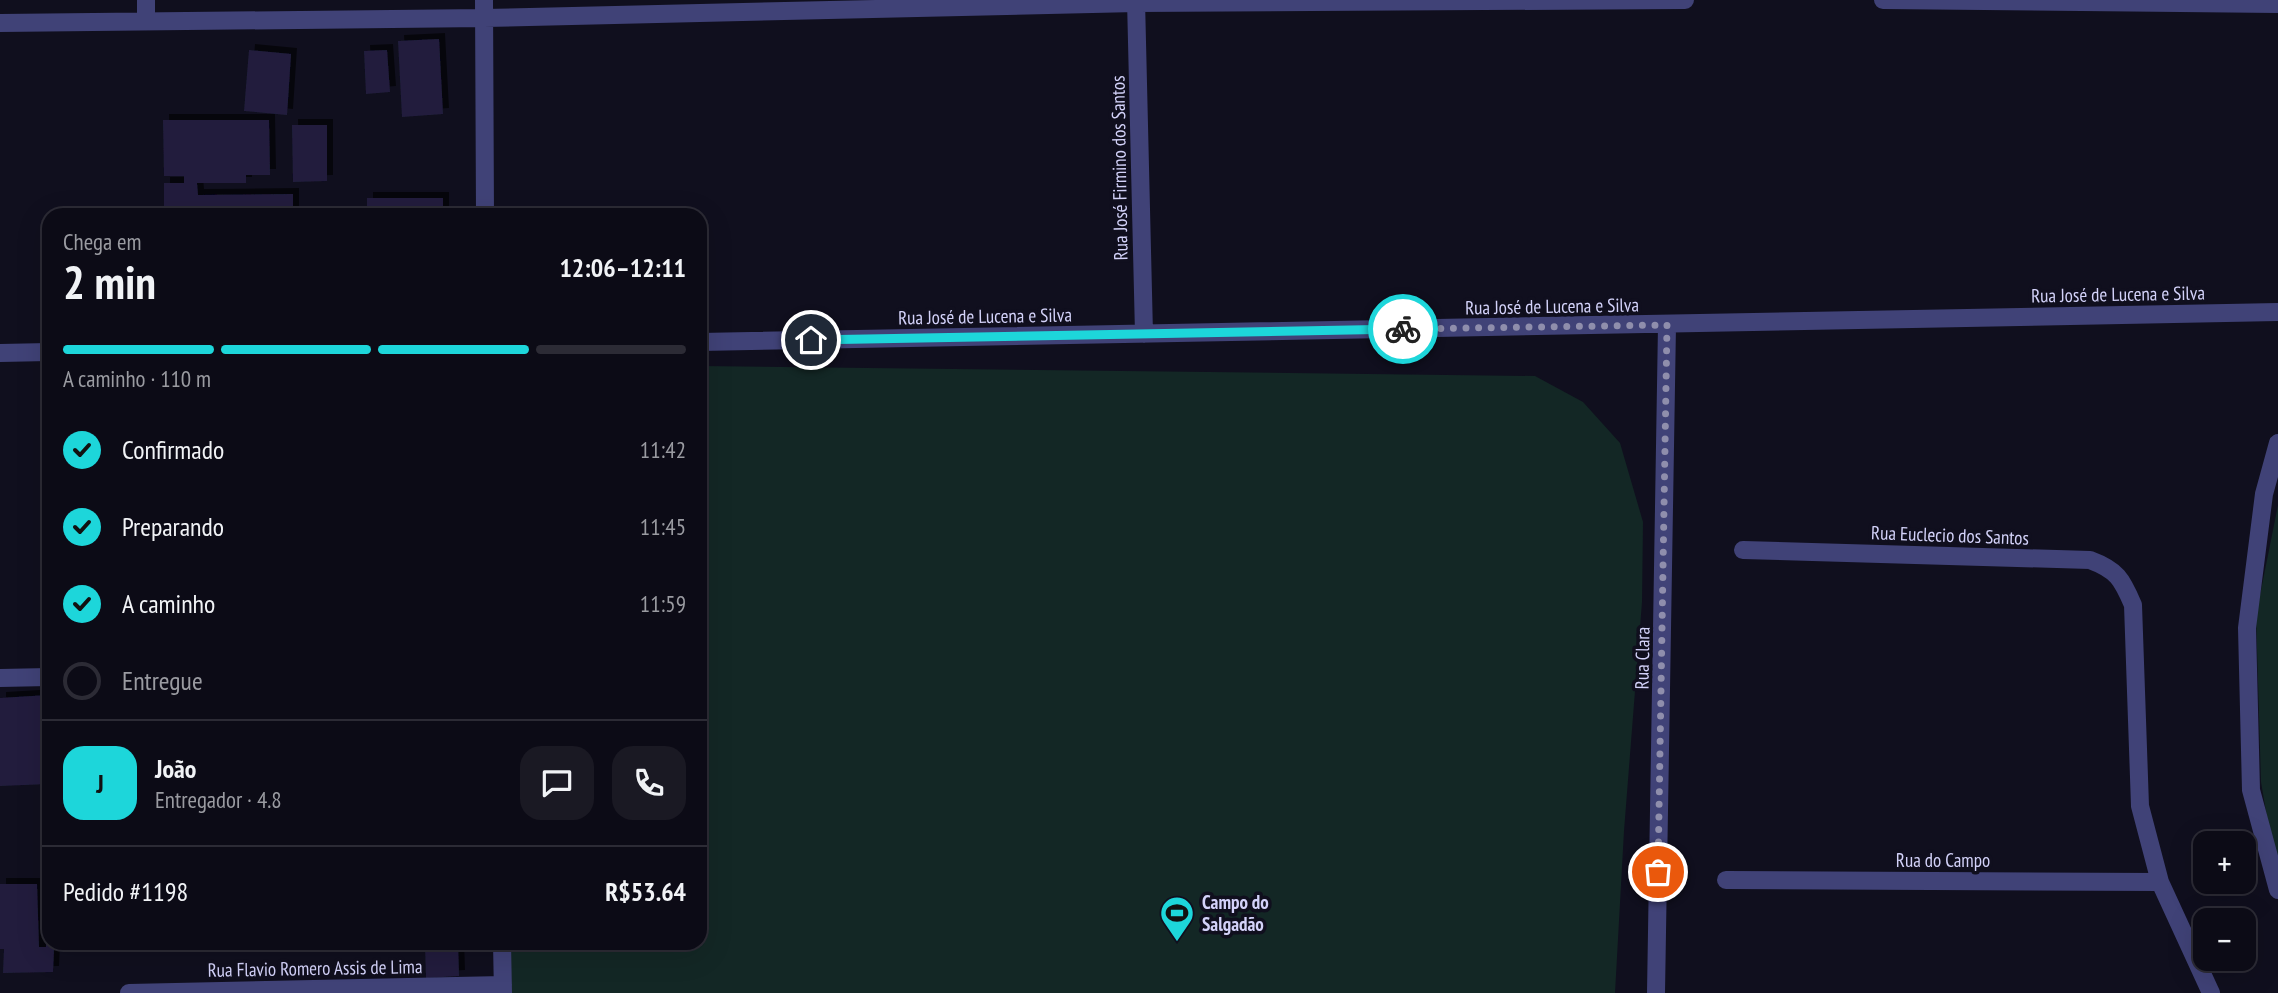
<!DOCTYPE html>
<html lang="pt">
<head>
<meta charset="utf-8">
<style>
  body { margin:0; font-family:"PT Sans Narrow",sans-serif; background:#1a1923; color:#f1f3f6; height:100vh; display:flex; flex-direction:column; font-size:26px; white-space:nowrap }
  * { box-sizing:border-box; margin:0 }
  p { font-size:23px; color:#9a9ba1 }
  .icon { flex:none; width:38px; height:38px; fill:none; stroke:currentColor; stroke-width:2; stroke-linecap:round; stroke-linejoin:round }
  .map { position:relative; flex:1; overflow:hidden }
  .panel { position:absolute; left:42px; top:208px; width:665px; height:742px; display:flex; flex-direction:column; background:#0c0b16; border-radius:21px; box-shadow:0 7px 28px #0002,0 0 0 2px #2c2b35 }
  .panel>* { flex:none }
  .tools { position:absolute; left:2193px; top:831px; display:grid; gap:14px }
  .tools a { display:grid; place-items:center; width:63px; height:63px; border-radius:14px; background:#0c0b16; box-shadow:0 7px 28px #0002,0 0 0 2px #2c2b35; font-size:35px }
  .pin { position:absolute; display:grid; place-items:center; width:60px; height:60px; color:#fff; margin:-30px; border:4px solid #fff; border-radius:50%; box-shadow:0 2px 7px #0007 }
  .courier { position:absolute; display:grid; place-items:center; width:70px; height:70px; margin:-35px; border:5px solid #1dd6da; border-radius:50%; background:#fff; color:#222; box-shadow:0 2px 9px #0007 }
  .headline em { font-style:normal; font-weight:600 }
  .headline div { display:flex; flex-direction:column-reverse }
  .headline { display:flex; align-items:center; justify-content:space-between; height:119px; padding:0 21px }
  h1 { font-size:46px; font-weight:600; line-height:52px }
  .bar { display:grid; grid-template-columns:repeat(4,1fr); gap:10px 7px; align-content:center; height:84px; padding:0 21px }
  .bar i { height:9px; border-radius:5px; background:#2c2b35 }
  .bar .current { background:#1dd6da }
  .bar p { grid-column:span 4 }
  .line { display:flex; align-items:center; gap:18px; padding:0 21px; border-top:2px solid #2c2b35 }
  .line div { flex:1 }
  .round { display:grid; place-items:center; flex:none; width:74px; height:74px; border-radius:21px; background:#1a1923 }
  ol { padding:0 21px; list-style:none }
  li { display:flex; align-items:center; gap:21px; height:77px }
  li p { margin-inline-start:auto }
  li .icon { padding:7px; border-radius:50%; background:#1dd6da; color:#111; stroke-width:4 }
  li:last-child { color:#9a9ba1 }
  li i { width:38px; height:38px; border:4px solid #2c2b35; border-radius:50% }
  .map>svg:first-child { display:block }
  .green { fill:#132725 }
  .building { fill:#211e3d; filter:url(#shadow) }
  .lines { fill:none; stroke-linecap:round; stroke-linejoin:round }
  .minor { stroke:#404277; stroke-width:18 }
  .done { stroke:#8f8eac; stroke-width:7; stroke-dasharray:0 12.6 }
  .route { stroke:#1dd6da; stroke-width:9 }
  .labels { text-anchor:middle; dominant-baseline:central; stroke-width:7; stroke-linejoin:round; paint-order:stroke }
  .street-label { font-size:19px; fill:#d3d2f9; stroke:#100f1e }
  .poi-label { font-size:19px; font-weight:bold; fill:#d3d2f9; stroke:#100f1e; text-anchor:start }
</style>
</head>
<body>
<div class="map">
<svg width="2278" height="993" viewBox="0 0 2278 993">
  <defs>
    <filter id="shadow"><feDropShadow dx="6" dy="-6" stdDeviation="0" flood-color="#0009"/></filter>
  </defs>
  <rect width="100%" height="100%" fill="#100f1e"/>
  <path class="green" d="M700,366l835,10 48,26 37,41 23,79 -1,80 -18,229 -9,162h-1105v-50h190z
    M2278,505v377l-17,-100 -5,-167z"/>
  <path class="building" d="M439,39l4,75 -41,3 -4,-76z
    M249,50l42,4 -4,61 -43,-4z
    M387,50l3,42 -24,2 -2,-43z
    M163,120h106l1,55h-24v8h-49l1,12 95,-1v21h-129v-32h20v-7h-20z
    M292,125h35v56l-34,1z
    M367,198h76v17h-76z
    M49,695v89l-49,2v-88z
    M0,884h37l2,63h7l-1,-63h4v59h147v3l-142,3 -1,23 -50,1 1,-24h-4z
    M333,943h59l1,3 -60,1z
    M458,944l1,32 -33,2 -1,-33z"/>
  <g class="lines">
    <path class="minor" d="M484,0l1,215
      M1136,0l8,334
      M1883,0l395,4
      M146,21v-21
      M0,23l484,-5 652,-15 549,-3
      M700,342l1578,-30
      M0,353l49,-1
      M2278,443l-14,51 -17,134 4,162 27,100
      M1743,550l347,10c27,10 32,19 43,45l7,201 20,76 51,111
      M0,678l49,-1
      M1726,880l434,2
      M502,943l1,50
      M129,993l374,-8
      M1656,993l11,-668"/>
  </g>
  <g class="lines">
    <path class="done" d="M1403,329l264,-4 -9,547"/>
    <path class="route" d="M811,340l592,-11"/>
  </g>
  <defs>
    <g id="stadium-pin" transform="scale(1.75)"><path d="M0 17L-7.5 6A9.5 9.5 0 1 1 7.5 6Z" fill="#1dd6da" stroke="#100f1e"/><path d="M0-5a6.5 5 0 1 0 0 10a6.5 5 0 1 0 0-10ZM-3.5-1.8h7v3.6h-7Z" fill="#111"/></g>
  </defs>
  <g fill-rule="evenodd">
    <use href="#stadium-pin" x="1177" y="913"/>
  </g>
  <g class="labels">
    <g class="street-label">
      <text transform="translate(1119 168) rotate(-91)">Rua José Firmino dos Santos</text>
      <text transform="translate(2118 294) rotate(-1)">Rua José de Lucena e Silva</text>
      <text transform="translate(1552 306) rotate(-1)">Rua José de Lucena e Silva</text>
      <text transform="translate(985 316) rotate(-1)">Rua José de Lucena e Silva</text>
      <text transform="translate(1950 535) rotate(2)">Rua Euclecio dos Santos</text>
      <text transform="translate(1642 658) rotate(-89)">Rua Clara</text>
      <text x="1943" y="860">Rua do Campo</text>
      <text transform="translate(315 968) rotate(-1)">Rua Flavio Romero Assis de Lima</text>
    </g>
    <g class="poi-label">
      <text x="1202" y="902">Campo do<tspan x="1202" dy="22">Salgadão</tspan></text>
    </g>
  </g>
</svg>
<div class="tools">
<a>+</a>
<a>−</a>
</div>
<div class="pin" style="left:1658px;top:872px;background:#ea580c"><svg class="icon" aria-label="bag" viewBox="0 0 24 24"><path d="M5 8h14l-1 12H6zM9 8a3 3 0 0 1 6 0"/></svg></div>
<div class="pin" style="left:811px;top:340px;background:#1f2937"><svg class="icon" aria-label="home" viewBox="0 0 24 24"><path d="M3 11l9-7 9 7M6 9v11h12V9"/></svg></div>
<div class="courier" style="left:1403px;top:329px"><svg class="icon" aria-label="bike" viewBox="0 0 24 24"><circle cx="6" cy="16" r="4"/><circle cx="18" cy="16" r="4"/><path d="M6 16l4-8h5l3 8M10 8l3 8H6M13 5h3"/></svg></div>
<section class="panel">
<div class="headline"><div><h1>2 min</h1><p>Chega em</p></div><em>12:06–12:11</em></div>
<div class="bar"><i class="current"></i><i class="current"></i><i class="current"></i><i></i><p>A caminho · 110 m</p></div>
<ol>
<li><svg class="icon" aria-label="check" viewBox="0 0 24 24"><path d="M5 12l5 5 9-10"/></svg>Confirmado<p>11:42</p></li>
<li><svg class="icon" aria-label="check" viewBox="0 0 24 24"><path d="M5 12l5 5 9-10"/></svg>Preparando<p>11:45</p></li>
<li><svg class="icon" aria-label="check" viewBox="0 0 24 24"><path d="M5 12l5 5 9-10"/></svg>A caminho<p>11:59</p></li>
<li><i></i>Entregue</li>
</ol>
<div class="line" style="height:126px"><b class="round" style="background:#1dd6da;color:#111">J</b><div><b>João</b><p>Entregador · 4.8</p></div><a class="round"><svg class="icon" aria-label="chat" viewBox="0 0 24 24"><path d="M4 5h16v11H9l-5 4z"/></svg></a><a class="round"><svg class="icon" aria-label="phone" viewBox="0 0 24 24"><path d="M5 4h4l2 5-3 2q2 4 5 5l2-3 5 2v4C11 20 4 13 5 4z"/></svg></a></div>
<div class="line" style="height:91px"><div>Pedido #1198</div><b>R$53.64</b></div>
</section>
</div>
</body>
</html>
